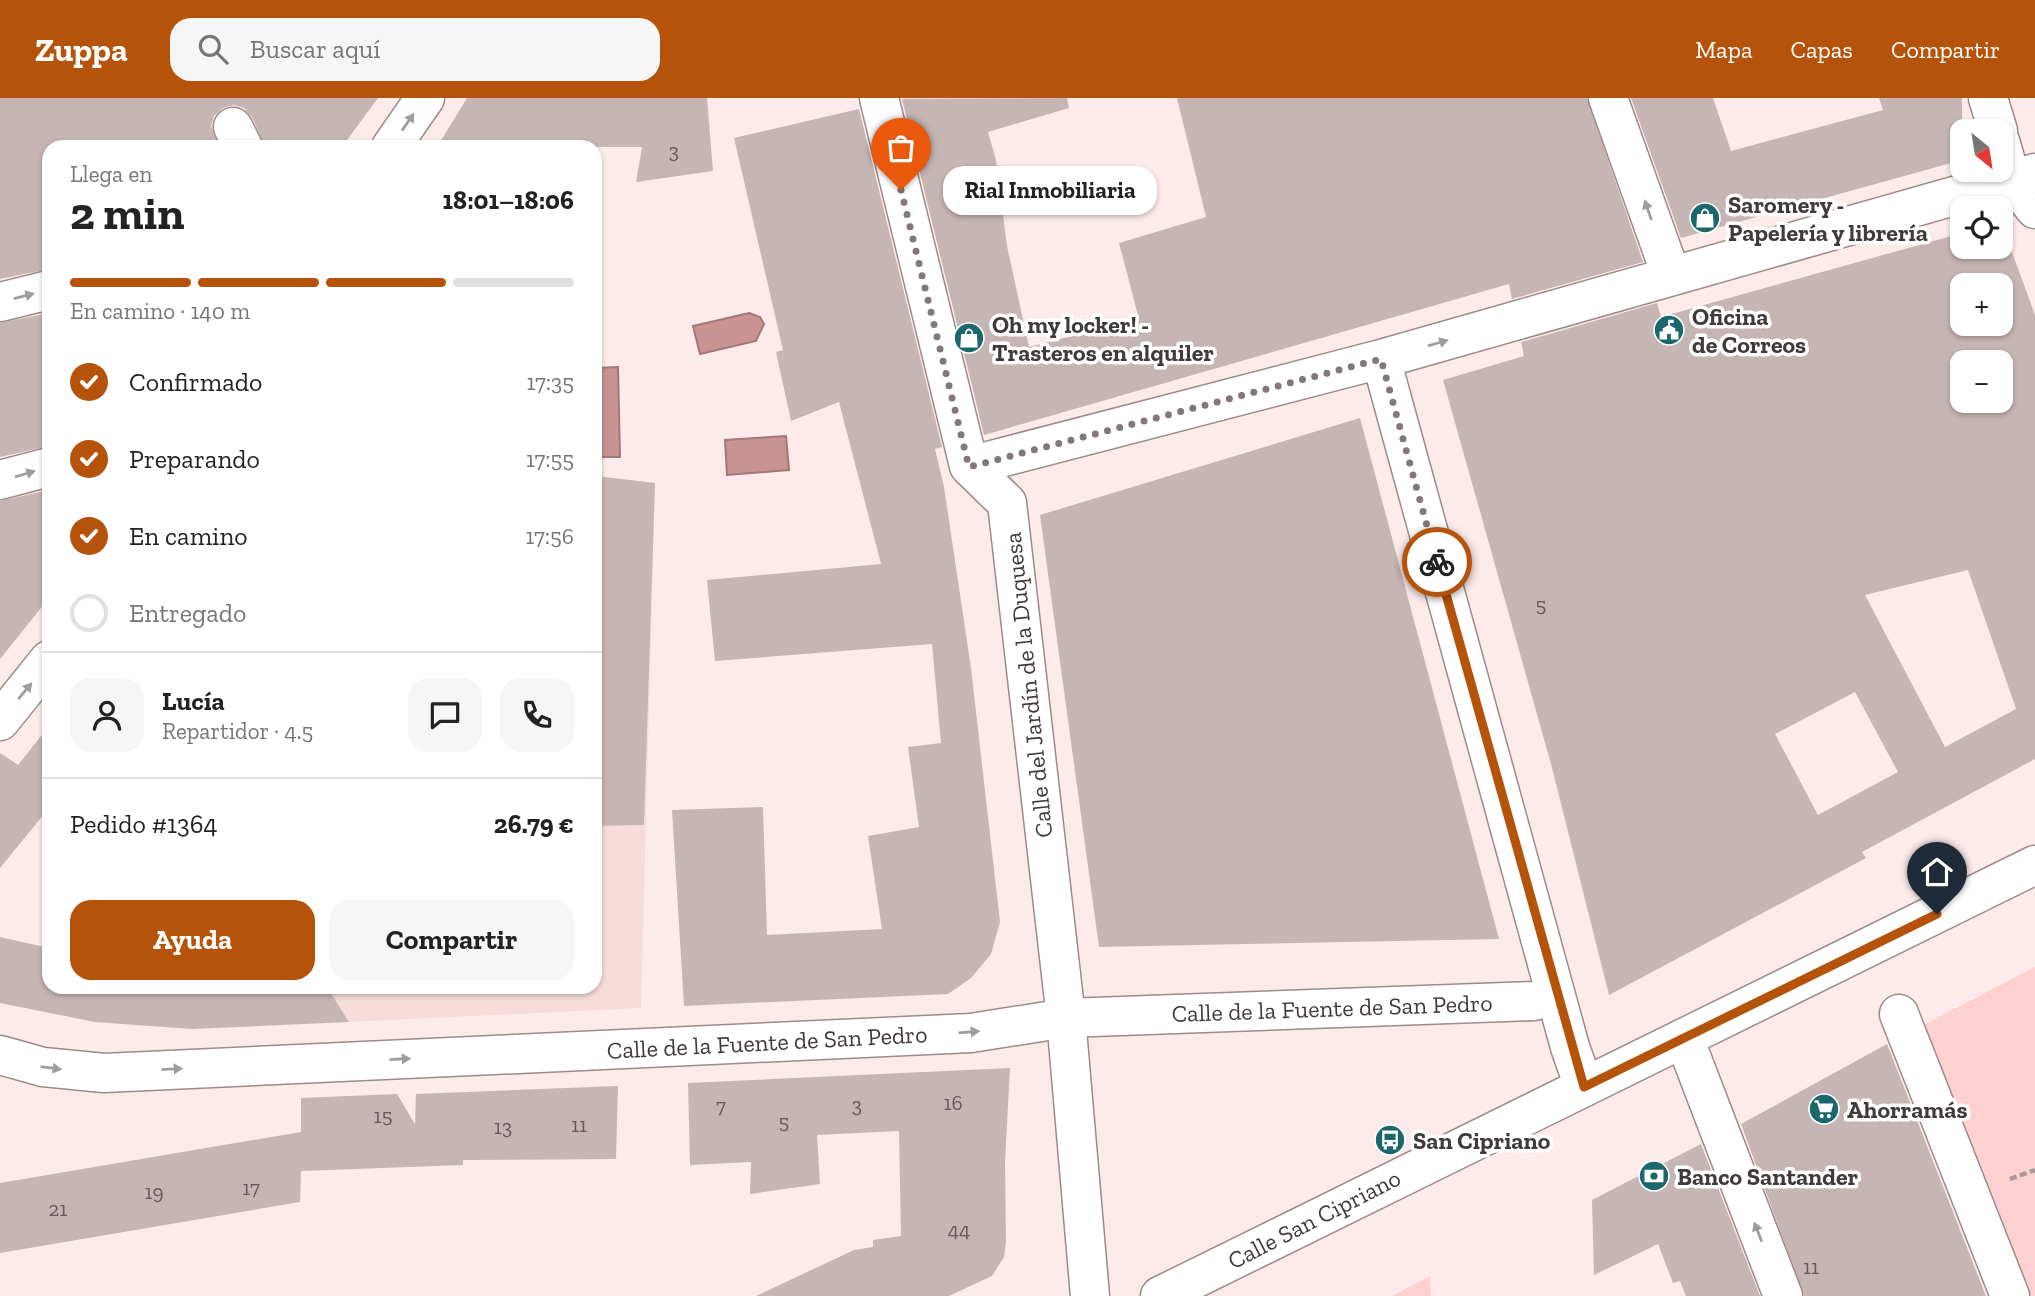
<!DOCTYPE html>
<html lang="es">
<head>
<meta charset="utf-8">
<style>
  body { margin:0; font-family:"Zilla Slab",serif; background:#f6f6f6; color:#222; height:100vh; display:flex; flex-direction:column; font-size:26px; white-space:nowrap }
  * { box-sizing:border-box; margin:0 }
  p { font-size:23px; color:#767676 }
  .icon { flex:none; width:38px; height:38px; fill:none; stroke:currentColor; stroke-width:2; stroke-linecap:round; stroke-linejoin:round }
  .map { position:relative; flex:1; overflow:hidden }
  .details { position:absolute; left:42px; top:42px; width:560px; height:854px; display:flex; flex-direction:column; background:#fff; border-radius:21px; box-shadow:0 2px 5px #0004 }
  .details>* { flex:none }
  .needle { width:46px; rotate:150deg }
  .buttons { position:absolute; left:1950px; top:21px; display:grid; gap:14px }
  .buttons a { display:grid; place-items:center; width:63px; height:63px; border-radius:14px; background:#fff; box-shadow:0 2px 5px #0004; font-size:35px }
  .pin { position:absolute; display:grid; place-items:center; width:60px; height:60px; color:#fff; margin:-72px -30px; border-radius:50% 50% 50% 0; rotate:-45deg; box-shadow:0 0 7px #0007 }
  .pin .icon { rotate:45deg }
  .courier { position:absolute; display:grid; place-items:center; width:70px; height:70px; margin:-35px; border:5px solid #b45309; border-radius:50%; background:#fff; color:#222; box-shadow:0 2px 9px #0007 }
  .bubble { position:absolute; height:49px; border-radius:21px; background:#fff; box-shadow:0 2px 5px #0004; font-size:23px; font-weight:700; line-height:49px; text-align:center }
  .summary em { font-style:normal; font-weight:700 }
  .summary div { display:flex; flex-direction:column-reverse }
  .summary { display:flex; align-items:center; justify-content:space-between; height:119px; padding:0 28px }
  h1 { font-size:46px; font-weight:700; line-height:52px }
  .bar { display:grid; grid-template-columns:repeat(4,1fr); gap:10px 7px; align-content:center; height:84px; padding:0 28px }
  .bar i { height:9px; border-radius:5px; background:#e0e0e0 }
  .bar .selected { background:#b45309 }
  .bar p { grid-column:span 4 }
  .line { display:flex; align-items:center; gap:18px; padding:0 28px; border-top:2px solid #e0e0e0 }
  .line div { flex:1 }
  .round { display:grid; place-items:center; flex:none; width:74px; height:74px; border-radius:21px; background:#f6f6f6 }
  ol { padding:0 28px; list-style:none }
  li { display:flex; align-items:center; gap:21px; height:77px }
  li p { margin-inline-start:auto }
  li .icon { padding:7px; border-radius:50%; background:#b45309; color:#fff; stroke-width:4 }
  li:last-child { color:#767676 }
  li i { width:38px; height:38px; border:4px solid #e0e0e0; border-radius:50% }
  .action { display:flex; gap:14px; margin-top:auto; padding:14px 28px }
  .action a { flex:1; height:80px; border-radius:21px; background:#b45309; color:#fff; font-size:28px; font-weight:700; line-height:80px; text-align:center }
  .action a+a { background:#f6f6f6; color:#222 }
  header { display:flex; align-items:center; gap:42px; box-sizing:border-box; height:98px; padding:0 35px; background:#b45309; color:#fff }
  header strong { font-size:33px }
  nav { display:flex; gap:38px; margin-inline-start:auto; font-size:24px }
  .search { width:490px; height:63px; background:#f6f6f6; display:flex; align-items:center; gap:18px; box-sizing:border-box; padding:0 24px; border-radius:21px; color:#767676; font-size:26px }
  .map>svg:first-child { display:block }
  .built { fill:#f6dddc }
  .green { fill:#fdd1cf }
  .water { fill:#c89391; stroke:#a07877; stroke-width:2 }
  .building { fill:#c5b5b4; fill-rule:evenodd }
  .lines { fill:none; stroke-linecap:round; stroke-linejoin:round }
  .street-casing { stroke:#9b8b8a; stroke-width:41 }
  .secondary-casing { stroke:#9b8b8a; stroke-width:41 }
  .path { stroke:#a69999; stroke-width:4.5; stroke-dasharray:7 3.5; stroke-linecap:butt }
  .street { stroke:#fff; stroke-width:38 }
  .secondary { stroke:#fff; stroke-width:38 }
  .oneway { fill:#a09c9c }
  .done { stroke:#837878; stroke-width:7; stroke-dasharray:0 12.6 }
  .route { stroke:#b45309; stroke-width:9 }
  .labels { text-anchor:middle; dominant-baseline:central; stroke-width:7; stroke-linejoin:round; paint-order:stroke }
  .number-label { font-size:21px; fill:#625958 }
  .poi-label { font-size:24px; font-weight:bold; fill:#413a3a; stroke:#fff; text-anchor:start }
  .street-label { font-size:24px; fill:#413a3a; stroke:#fff }
</style>
</head>
<body>
<header>
<strong>Zuppa</strong>
<div class="search"><svg class="icon" aria-label="search" viewBox="0 0 24 24"><circle cx="10" cy="10" r="6"/><path d="M15 15l6 6"/></svg>Buscar aquí</div>
<nav><a>Mapa</a><a>Capas</a><a>Compartir</a></nav>
</header>
<div class="map">
<svg width="2035" height="1198" viewBox="0 0 2035 1198">
  <rect width="100%" height="100%" fill="#fdebeb"/>
  <path class="built" d="M595,378l60,7 -14,525 -292,14 -22,-35h268z"/>
  <path class="green" d="M2035,869v329h-45l-97,-255z
    M1430,1178l1,20h-39z"/>
  <path class="water" d="M749,215l11,4 4,7 -8,17 -56,13 -7,-28z
    M618,269l2,90h-25v-89z
    M786,338l3,34 -62,5 -2,-35z"/>
  <path class="building" d="M0,0h378l-36,49h-77l-13,-30 -8,-9 -10,-3 -11,3 -9,8 -3,10 8,21h-170v122l-49,10z
    M467,0h240l6,73 -77,11 6,-35h-205z
    M1067,0l2,10 -81,24 8,28 11,86 22,101 110,-28 -20,-76 87,-26 -29,-119h410l56,164 -131,37 -3,-15 -525,151 -82,-336z
    M1631,0h82l18,53 152,-41 -4,-12h83v62l-281,78z
    M859,11l83,338 -7,2 9,38 27,181 29,254 -9,32 -20,24 -23,16 -264,12 -12,-196 91,-3 4,128 115,-6 -14,-93 51,-9 -11,-80 33,-4 -9,-99 -217,17 -8,-81 174,-16 -42,-162 -48,19 -15,-69 7,-2 -49,-212z
    M2001,124l34,93v444l-173,93 4,6 -257,137 -58,-231 -108,-384 81,-24 -3,-14 136,-39 4,14 301,-84v14h38zM1962,187h38v39h-38zM1962,264h38v39h-38zM1968,472l48,139 -71,38 -80,-152zM1855,594l43,80 -80,43 -43,-81z
    M49,215v133l-49,11v-134z
    M1360,320l139,521 -400,8 -59,-432z
    M595,378l60,7 -11,342 -49,1z
    M49,392v108l-49,61v-158z
    M49,628v82l-49,60v-115l18,12z
    M0,839l49,11v39h278l22,35 -157,7 -97,-7 -95,-19z
    M1887,946l99,252h-182l-63,-172z
    M1010,970l-5,94 1,80 -2,15 -12,19 -43,20h-193l98,-46 19,-3v-7l28,-4 -2,-105 -82,4 3,49 -70,10 1,-32 -61,3 -2,-82z
    M618,988l-2,73 -153,1v5l-162,6 -1,31 -300,51v-70l301,-51v-34l96,-4 18,30 1,-30z
    M1701,1046l59,152h-74l-6,-15 -7,2 -15,-39 -64,31 -2,-75z"/>
  <g class="lines">
    <g class="street-casing">
      <path id="street" d="M879,0l90,368 38,37 59,515 24,278
        M1608,0l63,177
        M1988,0l10,33
        M233,29l10,20
        M2000,43l11,38 24,30
        M391,49l34,-49
        M0,204l49,-12
        M1381,261l189,688 14,40
        M969,368l412,-107 654,-186
        M0,382l49,-13
        M0,623l49,-61
        M1899,916l111,282
        M1684,940l99,258
        M0,957l43,12 61,6 867,-40 95,-15 468,-17"/>
    </g>
    <g class="secondary-casing">
      <path id="secondary" d="M1160,1198l875,-431"/>
    </g>
    <path class="path" d="M2010,1081l25,-9"/>
    <use href="#street" class="street"/>
    <use href="#secondary" class="secondary"/>
  </g>
  <defs><path id="oneway-solid" d="M-6-.8H1V-3.2L6.5 0L1 3.2V.8H-6Z" transform="scale(1.75)"/></defs>
  <g class="oneway">
    <use href="#oneway-solid" transform="translate(408 24) rotate(-55)"/>
    <use href="#oneway-solid" transform="translate(1648 112) rotate(-109)"/>
    <use href="#oneway-solid" transform="translate(24 198) rotate(-14)"/>
    <use href="#oneway-solid" transform="translate(1438 245) rotate(-16)"/>
    <use href="#oneway-solid" transform="translate(25 376) rotate(-16)"/>
    <use href="#oneway-solid" transform="translate(25 593) rotate(-50)"/>
    <use href="#oneway-solid" transform="translate(969 934) rotate(-5)"/>
    <use href="#oneway-solid" transform="translate(400 961) rotate(-3)"/>
    <use href="#oneway-solid" transform="translate(51 970) rotate(7)"/>
    <use href="#oneway-solid" transform="translate(172 971) rotate(-3)"/>
    <use href="#oneway-solid" transform="translate(1758 1134) rotate(-111)"/>
  </g>
  <g class="lines">
    <path class="done" d="M901,92l68,277 412,-108 56,203"/>
    <path class="route" d="M1437,464l147,525 353,-173"/>
  </g>
  <defs>
    <g id="shop-disc" transform="scale(1.575)"><circle r="9.5" fill="#1a676c" stroke="#fff"/><path d="M-5-2.5h2.3a2.7 3.5 0 0 1 5.4 0H5L5.5 6h-11ZM-1.5-2.5h3a1.5 2.3 0 0 0-3 0Z" fill="#fff"/></g>
    <g id="civic-disc" transform="scale(1.575)"><circle r="9.5" fill="#1a676c" stroke="#fff"/><path d="M-.6-6.5H3V-4.5H.6V-3L4-1V1h2V6H-6V1h2V-1L-.6-3ZM-1.2 2.5V6h2.4V2.5Z" fill="#fff"/></g>
    <g id="supermarket-disc" transform="scale(1.575)"><circle r="9.5" fill="#1a676c" stroke="#fff"/><path d="M-6-5.5h2.5l.6 2H6L4.5 2H-2.5L-4.4-4H-6ZM-1.5 3.2a1.3 1.3 0 1 0 .1 0ZM3 3.2a1.3 1.3 0 1 0 .1 0Z" fill="#fff"/></g>
    <g id="bus-disc" transform="scale(1.575)"><circle r="9.5" fill="#1a676c" stroke="#fff"/><path d="M-5-6H5V4H4V6H2V4H-2V6H-4V4H-5ZM-3.5-4V0h7V-4ZM-3.5 1.2v1.5H-2V1.2ZM2 1.2v1.5H3.5V1.2Z" fill="#fff"/></g>
    <g id="bank-disc" transform="scale(1.575)"><circle r="9.5" fill="#1a676c" stroke="#fff"/><path d="M-6-4H6V4H-6ZM0-2.3a2.3 2.3 0 1 0 0 4.6a2.3 2.3 0 1 0 0-4.6Z" fill="#fff"/></g>
  </defs>
  <g fill-rule="evenodd">
    <use href="#shop-disc" x="1705" y="120"/>
    <use href="#civic-disc" x="1669" y="232"/>
    <use href="#shop-disc" x="969" y="240"/>
    <use href="#supermarket-disc" x="1824" y="1011"/>
    <use href="#bus-disc" x="1390" y="1042"/>
    <use href="#bank-disc" x="1654" y="1078"/>
  </g>
  <g class="labels">
    <g class="number-label">
      <text x="674" y="52">3</text>
      <text x="1541" y="506">5</text>
      <text x="953" y="1004">16</text>
      <text x="857" y="1006">3</text>
      <text x="721" y="1007">7</text>
      <text x="383" y="1017">15</text>
      <text x="784" y="1023">5</text>
      <text x="579" y="1026">11</text>
      <text x="503" y="1028">13</text>
      <text x="251" y="1089">17</text>
      <text x="154" y="1093">19</text>
      <text x="58" y="1110">21</text>
      <text x="959" y="1131">44</text>
      <text x="1811" y="1168">11</text>
    </g>
    <g class="poi-label">
      <text x="1728" y="106">Saromery -<tspan x="1728" dy="28">Papelería y librería</tspan></text>
      <text x="1692" y="218">Oficina<tspan x="1692" dy="28">de Correos</tspan></text>
      <text x="992" y="226">Oh my locker! -<tspan x="992" dy="28">Trasteros en alquiler</tspan></text>
      <text x="1847" y="1011">Ahorramás</text>
      <text x="1413" y="1042">San Cipriano</text>
      <text x="1677" y="1078">Banco Santander</text>
    </g>
    <g class="street-label">
      <text transform="translate(1028 587) rotate(-96)">Calle del Jardín de la Duquesa</text>
      <text transform="translate(1332 910) rotate(-2)">Calle de la Fuente de San Pedro</text>
      <text transform="translate(767 944) rotate(-3)">Calle de la Fuente de San Pedro</text>
      <text transform="translate(1314 1121) rotate(-27)">Calle San Cipriano</text>
    </g>
  </g>
</svg>
<div class="buttons">
<a><svg class="needle" viewBox="-14 -14 28 28"><path d="M0-13l5 13h-10z" fill="#e53935"/><path d="M0 13l5-13h-10z" fill="#767676"/></svg></a>
<a><svg class="icon" aria-label="locate" viewBox="0 0 24 24"><circle cx="12" cy="12" r="6"/><path d="M12 2v4M12 18v4M2 12h4M18 12h4"/></svg></a>
<a>+</a>
<a>−</a>
</div>
<div class="pin" style="left:901px;top:92px;background:#ea580c"><svg class="icon" aria-label="bag" viewBox="0 0 24 24"><path d="M5 8h14l-1 12H6zM9 8a3 3 0 0 1 6 0"/></svg></div>
<div class="pin" style="left:1937px;top:816px;background:#1f2937"><svg class="icon" aria-label="home" viewBox="0 0 24 24"><path d="M3 11l9-7 9 7M6 9v11h12V9"/></svg></div>
<div class="courier" style="left:1437px;top:464px"><svg class="icon" aria-label="bike" viewBox="0 0 24 24"><circle cx="6" cy="16" r="4"/><circle cx="18" cy="16" r="4"/><path d="M6 16l4-8h5l3 8M10 8l3 8H6M13 5h3"/></svg></div>
<div class="bubble" style="left:943px;top:68px;width:214px">Rial Inmobiliaria</div>
<section class="details">
<div class="summary"><div><h1>2 min</h1><p>Llega en</p></div><em>18:01–18:06</em></div>
<div class="bar"><i class="selected"></i><i class="selected"></i><i class="selected"></i><i></i><p>En camino · 140 m</p></div>
<ol>
<li><svg class="icon" aria-label="check" viewBox="0 0 24 24"><path d="M5 12l5 5 9-10"/></svg>Confirmado<p>17:35</p></li>
<li><svg class="icon" aria-label="check" viewBox="0 0 24 24"><path d="M5 12l5 5 9-10"/></svg>Preparando<p>17:55</p></li>
<li><svg class="icon" aria-label="check" viewBox="0 0 24 24"><path d="M5 12l5 5 9-10"/></svg>En camino<p>17:56</p></li>
<li><i></i>Entregado</li>
</ol>
<div class="line" style="height:126px"><a class="round"><svg class="icon" aria-label="person" viewBox="0 0 24 24"><circle cx="12" cy="8" r="4"/><path d="M4 21q1-7 8-7t8 7"/></svg></a><div><b>Lucía</b><p>Repartidor · 4.5</p></div><a class="round"><svg class="icon" aria-label="chat" viewBox="0 0 24 24"><path d="M4 5h16v11H9l-5 4z"/></svg></a><a class="round"><svg class="icon" aria-label="phone" viewBox="0 0 24 24"><path d="M5 4h4l2 5-3 2q2 4 5 5l2-3 5 2v4C11 20 4 13 5 4z"/></svg></a></div>
<div class="line" style="height:91px"><div>Pedido #1364</div><b>26.79 €</b></div>
<div class="action"><a>Ayuda</a><a>Compartir</a></div>
</section>
</div>
</body>
</html>
